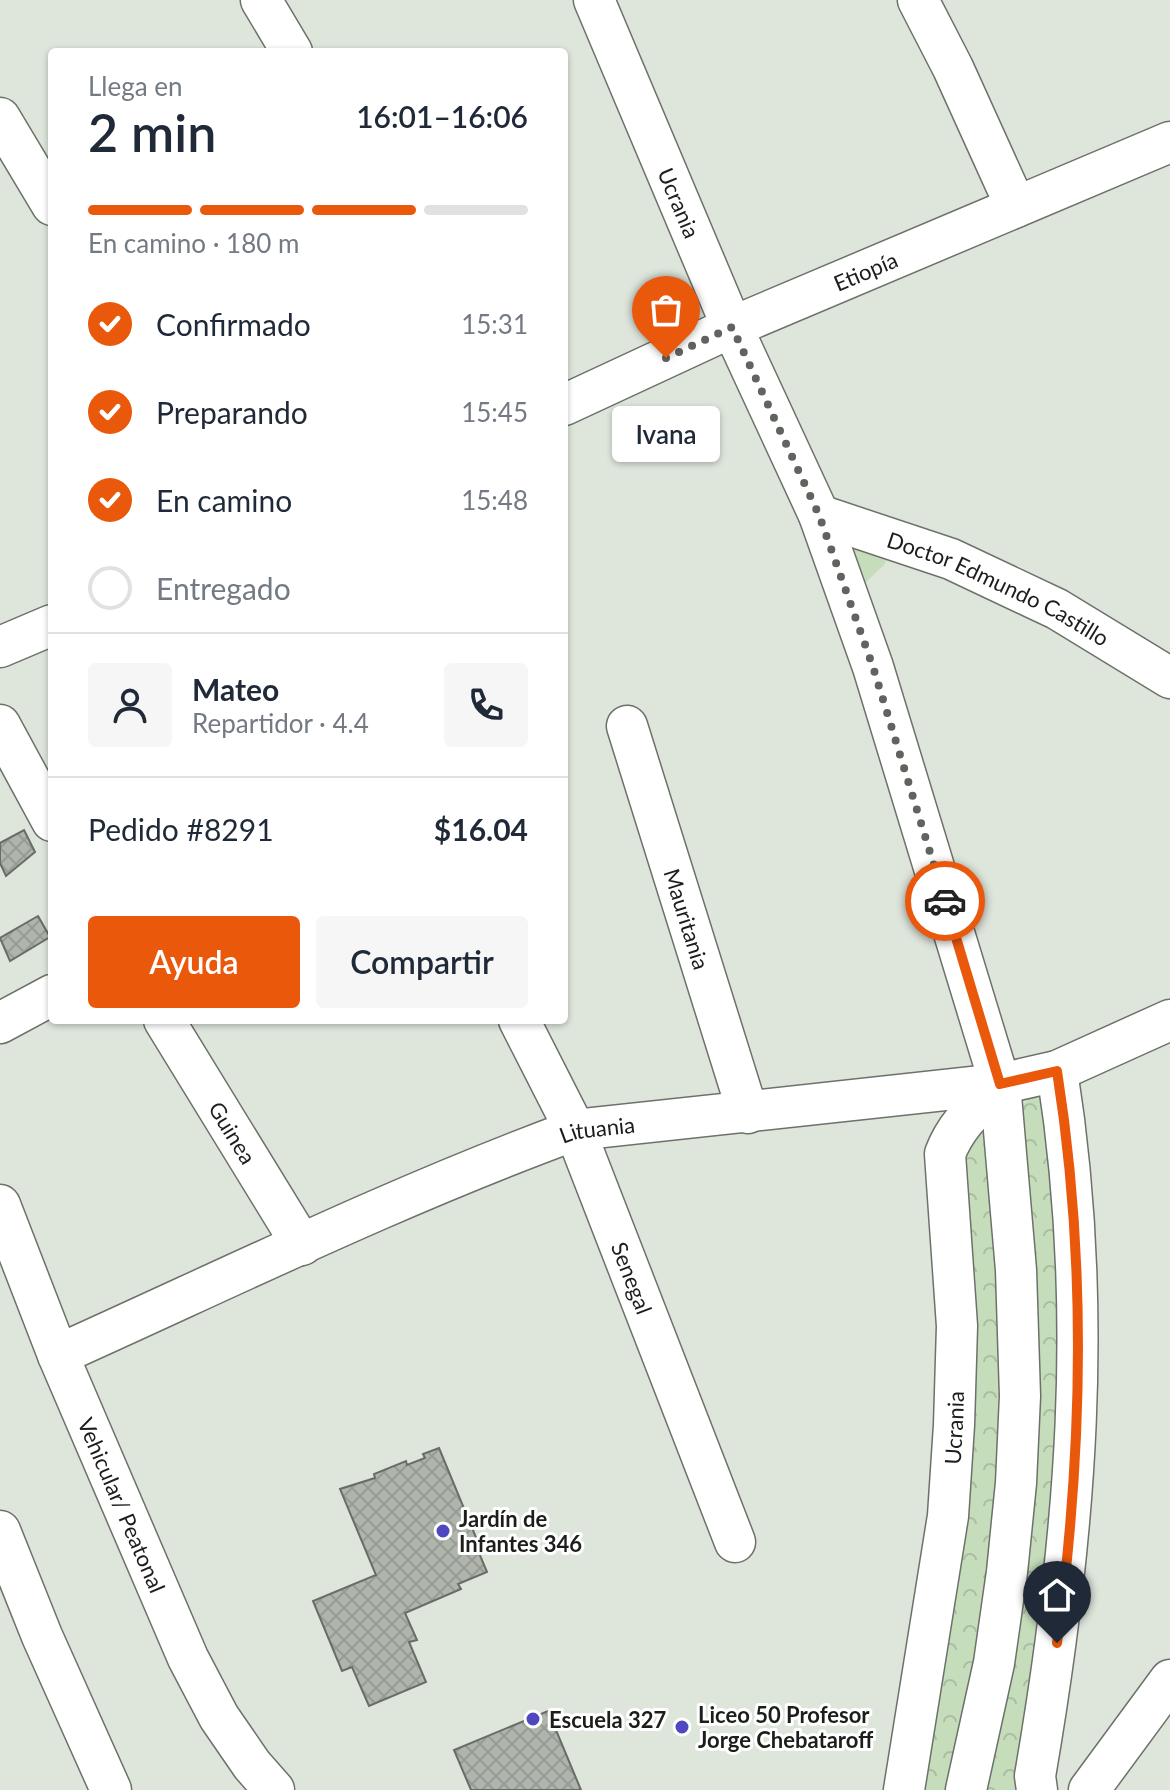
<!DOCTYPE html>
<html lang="es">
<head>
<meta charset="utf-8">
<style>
  body { margin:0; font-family:Lato,sans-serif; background:#f6f6f7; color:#1f2937; height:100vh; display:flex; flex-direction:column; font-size:30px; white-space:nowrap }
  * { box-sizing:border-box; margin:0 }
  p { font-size:26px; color:#747a83 }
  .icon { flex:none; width:44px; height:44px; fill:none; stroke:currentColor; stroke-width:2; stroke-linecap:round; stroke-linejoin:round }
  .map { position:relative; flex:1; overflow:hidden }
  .drawer { position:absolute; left:48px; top:48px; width:520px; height:976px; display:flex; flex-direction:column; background:#fff; border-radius:8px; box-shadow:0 2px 6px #0004 }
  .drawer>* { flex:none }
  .pin { position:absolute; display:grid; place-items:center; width:68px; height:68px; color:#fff; margin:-82px -34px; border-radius:50% 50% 50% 0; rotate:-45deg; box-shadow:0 0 8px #0007 }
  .pin .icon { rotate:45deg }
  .courier { position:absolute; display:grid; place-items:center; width:80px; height:80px; margin:-40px; border:6px solid #ea580c; border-radius:50%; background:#fff; color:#222; box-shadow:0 2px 10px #0007 }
  .bubble { position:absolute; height:56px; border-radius:8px; background:#fff; box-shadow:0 2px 6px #0004; font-size:26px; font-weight:600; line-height:56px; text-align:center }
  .summary em { font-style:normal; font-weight:600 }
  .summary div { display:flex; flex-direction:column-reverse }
  .summary { display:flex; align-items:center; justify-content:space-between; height:136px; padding:0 40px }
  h1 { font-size:52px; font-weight:600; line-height:60px }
  .bar { display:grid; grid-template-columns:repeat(4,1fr); gap:12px 8px; align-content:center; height:96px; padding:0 40px }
  .bar i { height:10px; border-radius:6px; background:#e0e1e3 }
  .bar .selected { background:#ea580c }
  .bar p { grid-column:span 4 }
  .line { display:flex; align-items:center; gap:20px; padding:0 40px; border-top:2px solid #e0e1e3 }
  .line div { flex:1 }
  .round { display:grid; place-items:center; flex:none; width:84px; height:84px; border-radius:8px; background:#f6f6f7 }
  ol { padding:0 40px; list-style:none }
  li { display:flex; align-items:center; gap:24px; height:88px }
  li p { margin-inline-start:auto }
  li .icon { padding:8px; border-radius:50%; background:#ea580c; color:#fff; stroke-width:4 }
  li:last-child { color:#747a83 }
  li i { width:44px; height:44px; border:4px solid #e0e1e3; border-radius:50% }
  .action { display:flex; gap:16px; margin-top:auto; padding:16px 40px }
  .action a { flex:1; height:92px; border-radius:8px; background:#ea580c; color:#fff; font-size:32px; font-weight:600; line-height:92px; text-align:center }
  .action a+a { background:#f6f6f7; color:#1f2937 }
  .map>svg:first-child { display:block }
  .grass { fill:#c6ddbb }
  .park { fill:url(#park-crowns) }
  .building { fill:url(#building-cross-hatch); stroke:#686d65; stroke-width:2 }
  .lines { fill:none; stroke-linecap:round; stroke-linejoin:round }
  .minor-casing { stroke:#6c726a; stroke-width:43 }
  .minor { stroke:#fff; stroke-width:40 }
  .done { stroke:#60645e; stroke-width:8; stroke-dasharray:0 14.4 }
  .route { stroke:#ea580c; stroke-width:10 }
  .poi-dot { fill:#4f48bf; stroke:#fff; stroke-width:3 }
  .labels { text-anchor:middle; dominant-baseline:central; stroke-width:6; stroke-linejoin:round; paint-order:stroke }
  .street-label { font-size:22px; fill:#1c1e1b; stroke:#fff }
  .poi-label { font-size:22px; font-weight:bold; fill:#1c1e1b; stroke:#fff; text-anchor:start }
</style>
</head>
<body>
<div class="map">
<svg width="1170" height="1790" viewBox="0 0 1170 1790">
  <defs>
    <pattern id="park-crowns" width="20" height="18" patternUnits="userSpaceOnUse" patternTransform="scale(2)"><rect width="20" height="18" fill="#c6ddbb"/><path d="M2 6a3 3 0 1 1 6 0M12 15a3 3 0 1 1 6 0" fill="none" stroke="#aabda0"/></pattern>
    <pattern id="building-cross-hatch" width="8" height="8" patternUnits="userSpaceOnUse" patternTransform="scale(2)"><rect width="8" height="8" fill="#afb5ac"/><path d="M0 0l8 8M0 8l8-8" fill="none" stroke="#969b93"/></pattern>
  </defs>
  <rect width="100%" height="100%" fill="#dee5db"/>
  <path class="grass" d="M849,544l43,7 -8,14 -18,17 -4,-1z"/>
  <path class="park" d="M1030,1098h10l7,4 24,232 -45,456h-47l43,-685z
    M982,1126l7,4 17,126 -8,307 -47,227h-38l44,-631z"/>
  <path class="building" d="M24,830l11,22 -29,24 -6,-13v-20z
    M38,916l12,21 -40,24 -10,-23z
    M439,1448l43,104 -3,1 8,19 -29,12 3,5 -56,24 12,27 -8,2 17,40 -57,24 -17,-39 -10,4 -29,-70 63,-26 -36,-86 35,-11 -1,-4 32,-13 1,4 18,-7 -2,-4z
    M548,1711l33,79h-110l-17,-40z"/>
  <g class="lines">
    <g class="minor-casing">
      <g id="minor">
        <path d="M261,0l31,52"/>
        <path id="s1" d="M594,0l138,327 87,188 54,152 127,417 16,186 4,126 -4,87 -9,89 -13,91 -28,127"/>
        <path d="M918,0l35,68 63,139"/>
        <path d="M0,118l52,87"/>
        <path id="s2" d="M564,405l168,-78 438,-185"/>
        <path id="s3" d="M819,515l132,44 106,50 113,69"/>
        <path d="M0,647l52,-22"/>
        <path d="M0,725l52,96"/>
        <path id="s4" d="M627,726l121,387"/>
        <path id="s5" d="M164,1020l138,225"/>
        <path id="s6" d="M519,1020l56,110 160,412"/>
        <path d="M0,1023l52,-28"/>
        <path id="s7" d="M0,1205l58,150 130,303 31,59 33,48 22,25"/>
        <path id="s8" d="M58,1355c171,-77 340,-160 517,-225l425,-46 57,-13 113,-51"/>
        <path d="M0,1531l42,105 69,154"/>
        <path id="s9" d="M904,1790l44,-274 6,-91 3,-99 -12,-172c11,-30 33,-48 55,-70"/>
        <path d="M1037,1790l-2,-14c41,-238 60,-466 22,-705"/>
        <path d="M1089,1790l81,-110"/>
      </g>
    </g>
    <use href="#minor" class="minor"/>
  </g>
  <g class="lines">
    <path class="done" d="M666,358l66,-31 87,188 54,152 72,234"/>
    <path class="route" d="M945,901l55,183 57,-13c30,190 26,382 0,572"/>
  </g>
  <g class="poi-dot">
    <circle cx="443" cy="1531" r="8"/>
    <circle cx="533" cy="1719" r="8"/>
    <circle cx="682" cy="1727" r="8"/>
  </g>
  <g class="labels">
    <g class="street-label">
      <text stroke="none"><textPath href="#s1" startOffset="220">Ucrania</textPath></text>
      <text stroke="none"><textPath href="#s2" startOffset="330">Etiopía</textPath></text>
      <text stroke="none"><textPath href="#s3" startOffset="194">Doctor Edmundo Castillo</textPath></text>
      <text stroke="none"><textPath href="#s4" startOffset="202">Mauritania</textPath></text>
      <text stroke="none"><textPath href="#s8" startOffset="586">Lituania</textPath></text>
      <text stroke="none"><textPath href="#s5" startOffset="132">Guinea</textPath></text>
      <text stroke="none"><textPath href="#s6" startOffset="282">Senegal</textPath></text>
      <text stroke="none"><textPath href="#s9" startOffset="366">Ucrania</textPath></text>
      <text stroke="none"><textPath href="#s7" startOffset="324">Vehicular/ Peatonal</textPath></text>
    </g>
    <g class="poi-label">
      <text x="459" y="1518">Jardín de<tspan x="459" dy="25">Infantes 346</tspan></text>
      <text x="698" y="1714">Liceo 50 Profesor<tspan x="698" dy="25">Jorge Chebataroff</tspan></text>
      <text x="549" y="1719">Escuela 327</text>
    </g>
  </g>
</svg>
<div class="pin" style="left:666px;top:358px;background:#ea580c"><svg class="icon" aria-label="bag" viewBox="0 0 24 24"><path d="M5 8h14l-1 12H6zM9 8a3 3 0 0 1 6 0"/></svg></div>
<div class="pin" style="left:1057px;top:1643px;background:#1f2937"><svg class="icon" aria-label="home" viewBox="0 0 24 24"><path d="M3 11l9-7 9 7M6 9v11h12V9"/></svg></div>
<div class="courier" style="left:945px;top:901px"><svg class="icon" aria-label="car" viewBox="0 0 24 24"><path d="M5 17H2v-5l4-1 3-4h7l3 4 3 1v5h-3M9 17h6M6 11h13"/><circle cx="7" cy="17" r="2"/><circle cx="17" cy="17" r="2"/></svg></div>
<div class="bubble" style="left:612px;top:406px;width:108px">Ivana</div>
<section class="drawer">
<div class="summary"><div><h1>2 min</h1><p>Llega en</p></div><em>16:01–16:06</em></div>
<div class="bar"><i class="selected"></i><i class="selected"></i><i class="selected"></i><i></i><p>En camino · 180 m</p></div>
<ol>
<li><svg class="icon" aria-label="check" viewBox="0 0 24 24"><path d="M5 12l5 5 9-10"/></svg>Confirmado<p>15:31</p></li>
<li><svg class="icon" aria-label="check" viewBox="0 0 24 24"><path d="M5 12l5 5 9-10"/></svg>Preparando<p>15:45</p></li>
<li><svg class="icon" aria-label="check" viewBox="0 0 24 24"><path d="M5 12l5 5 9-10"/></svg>En camino<p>15:48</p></li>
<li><i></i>Entregado</li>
</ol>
<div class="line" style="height:144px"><a class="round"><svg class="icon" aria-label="person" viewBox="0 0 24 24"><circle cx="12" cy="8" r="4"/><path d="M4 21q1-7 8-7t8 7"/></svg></a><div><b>Mateo</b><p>Repartidor · 4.4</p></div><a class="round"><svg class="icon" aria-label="phone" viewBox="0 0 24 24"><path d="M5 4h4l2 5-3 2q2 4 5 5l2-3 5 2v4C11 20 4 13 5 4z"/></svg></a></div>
<div class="line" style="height:104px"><div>Pedido #8291</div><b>$16.04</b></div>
<div class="action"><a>Ayuda</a><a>Compartir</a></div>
</section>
</div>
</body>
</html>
